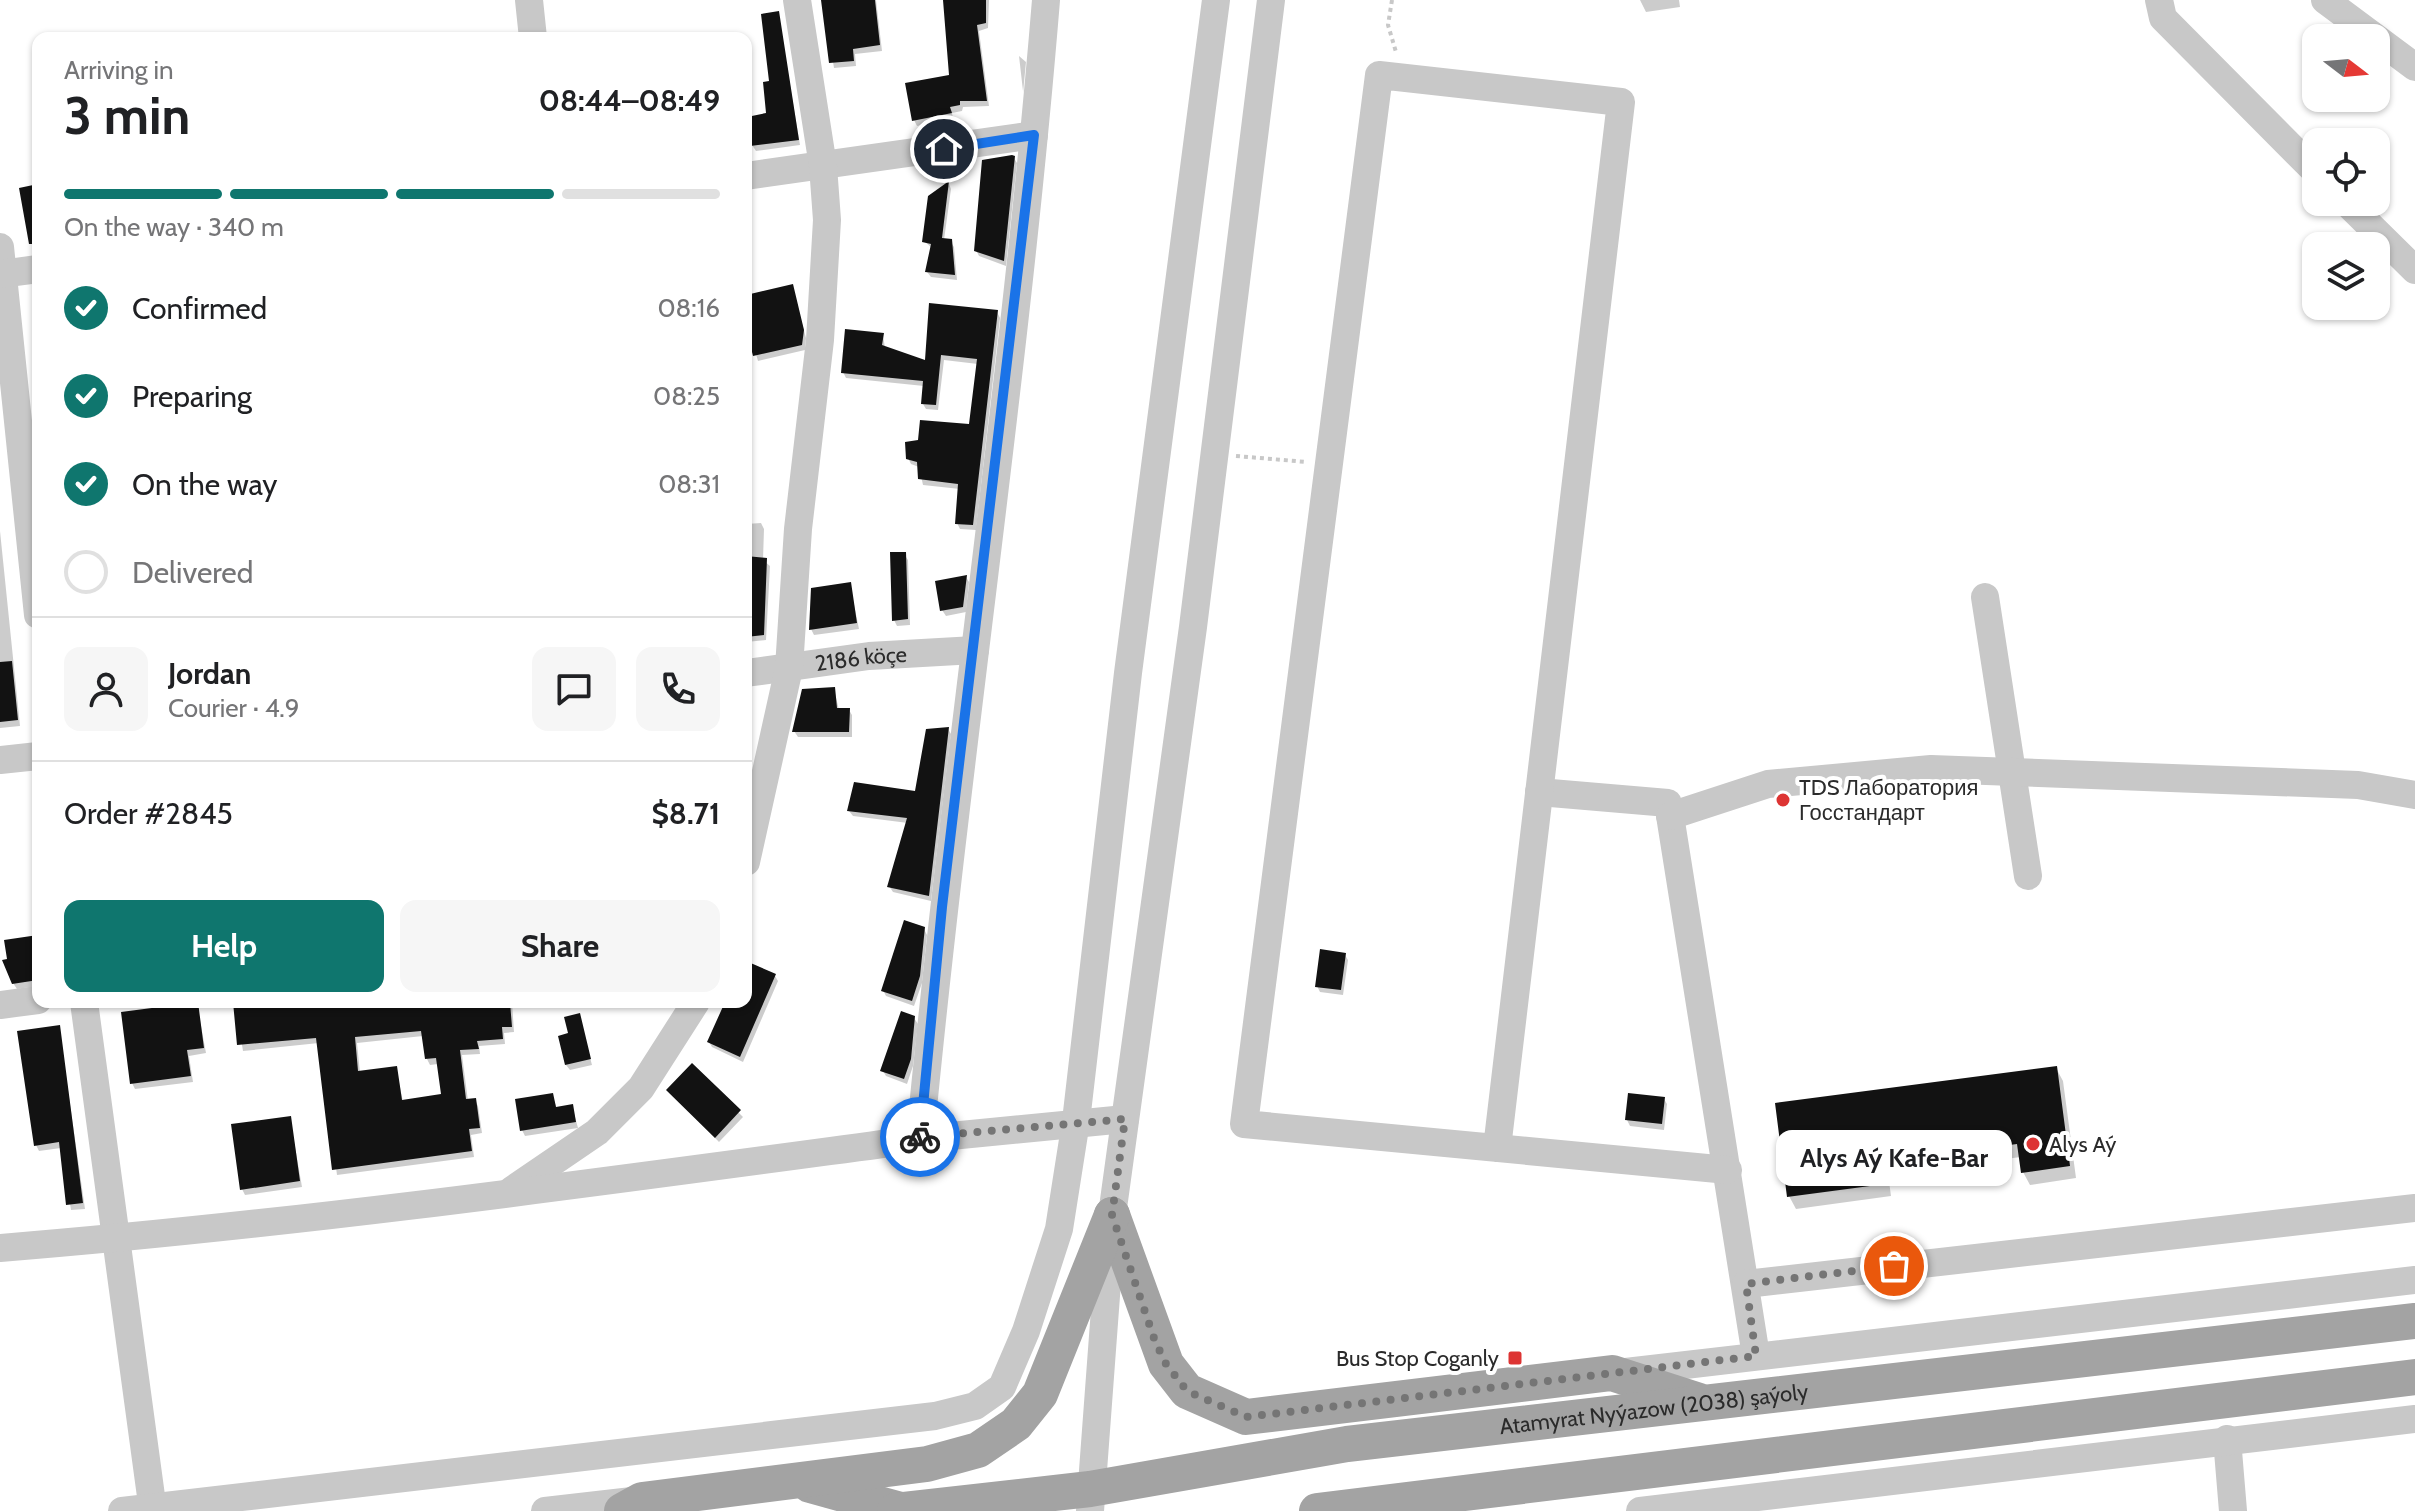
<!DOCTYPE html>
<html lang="en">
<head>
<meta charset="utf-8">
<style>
  body { margin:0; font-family:Cabin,sans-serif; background:#f6f6f6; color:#202124; height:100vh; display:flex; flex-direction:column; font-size:30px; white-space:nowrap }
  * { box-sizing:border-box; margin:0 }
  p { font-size:26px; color:#757577 }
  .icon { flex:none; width:44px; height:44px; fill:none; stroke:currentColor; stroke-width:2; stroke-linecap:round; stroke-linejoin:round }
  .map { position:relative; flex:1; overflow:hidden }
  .drawer { position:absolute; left:32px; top:32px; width:720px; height:976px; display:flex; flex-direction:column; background:#fff; border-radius:16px; box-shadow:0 2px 6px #0004 }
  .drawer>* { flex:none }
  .needle { width:52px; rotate:106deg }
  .tools { position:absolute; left:2302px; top:24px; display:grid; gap:16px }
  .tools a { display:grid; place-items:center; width:88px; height:88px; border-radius:16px; background:#fff; box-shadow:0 2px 6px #0004; font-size:40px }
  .pin { position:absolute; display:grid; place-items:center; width:68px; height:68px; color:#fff; margin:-34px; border:4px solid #fff; border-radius:50%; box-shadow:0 2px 8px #0007 }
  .courier { position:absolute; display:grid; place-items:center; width:80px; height:80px; margin:-40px; border:6px solid #1a73e8; border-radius:50%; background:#fff; color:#222; box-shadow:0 2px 10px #0007 }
  .bubble { position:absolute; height:56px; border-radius:16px; background:#fff; box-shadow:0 2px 6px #0004; font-size:26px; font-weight:700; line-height:56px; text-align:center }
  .summary em { font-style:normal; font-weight:700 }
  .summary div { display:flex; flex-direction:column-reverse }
  .summary { display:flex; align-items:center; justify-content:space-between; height:136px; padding:0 32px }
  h1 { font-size:52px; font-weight:700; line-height:60px }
  .bar { display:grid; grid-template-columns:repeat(4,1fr); gap:12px 8px; align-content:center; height:96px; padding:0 32px }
  .bar i { height:10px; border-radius:6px; background:#e0e0e0 }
  .bar .active { background:#0f766e }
  .bar p { grid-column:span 4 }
  .line { display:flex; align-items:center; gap:20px; padding:0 32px; border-top:2px solid #e0e0e0 }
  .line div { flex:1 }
  .round { display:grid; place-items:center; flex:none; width:84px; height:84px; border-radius:16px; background:#f6f6f6 }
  ol { padding:0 32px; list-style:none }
  li { display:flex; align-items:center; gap:24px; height:88px }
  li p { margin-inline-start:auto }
  li .icon { padding:8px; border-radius:50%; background:#0f766e; color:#fff; stroke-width:4 }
  li:last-child { color:#757577 }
  li i { width:44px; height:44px; border:4px solid #e0e0e0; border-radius:50% }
  .primary-button { display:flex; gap:16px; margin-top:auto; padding:16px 32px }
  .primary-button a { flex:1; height:92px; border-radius:16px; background:#0f766e; color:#fff; font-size:32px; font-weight:700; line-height:92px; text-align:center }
  .primary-button a+a { background:#f6f6f6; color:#202124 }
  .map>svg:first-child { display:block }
  .shadow { fill:#0003; fill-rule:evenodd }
  .building { fill:#121212; fill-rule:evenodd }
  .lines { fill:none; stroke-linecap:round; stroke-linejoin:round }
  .path { stroke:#c8c8c8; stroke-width:4; stroke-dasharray:4 4; stroke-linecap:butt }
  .minor { stroke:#c8c8c8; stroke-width:28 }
  .major { stroke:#a3a3a3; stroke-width:36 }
  .done { stroke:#757575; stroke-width:8; stroke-dasharray:0 14.4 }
  .route { stroke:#1a73e8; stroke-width:10 }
  .poi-dot { fill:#dd3433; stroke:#fff; stroke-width:3 }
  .labels { text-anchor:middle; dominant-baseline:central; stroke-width:8; stroke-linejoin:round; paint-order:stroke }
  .street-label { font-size:22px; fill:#2b2b2b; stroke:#fff }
  .poi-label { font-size:22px; fill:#2b2b2b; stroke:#fff; text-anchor:start }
</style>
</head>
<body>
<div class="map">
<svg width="2415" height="1511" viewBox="0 0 2415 1511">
  <rect width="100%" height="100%" fill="#fff"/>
  <path class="shadow" d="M823,0h53l6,51 -27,3 1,12 -22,2z
    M945,0h44l-1,28 -9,3 10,75 -26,1 -1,4 -10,2 1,6 -36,7 -3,-6 37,-44z
    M1640,0h39l1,7 -34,5z
    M778,13l22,132 -44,6 -4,-6 17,-30z
    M1019,56l7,6 -3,31v-2z
    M1014,158l3,5 -11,103 -27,-10 -3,-6z
    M949,184l2,5 -7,51 6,1 4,6 3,33 -26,-3 -4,-5 5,-24 -8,-7z
    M792,286l14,52 -1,12 -47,11 -12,-41v-23z
    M997,312l3,6 -24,212 -16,-1 -3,-6 3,-34 -37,-4 -4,-18 -8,-3 -3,-6 63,-32 7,-62 -34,-4 -6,50 -12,-1 -3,-5 1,-18 -78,-8 -3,-6 40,-37 2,13 41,15z
    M761,523l3,6 -1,31 7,6 -4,74 -20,2v-118z
    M0,531l20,195 -20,2z
    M904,554l4,6 2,65 -13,1 -3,-6z
    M966,577l3,5 -3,30 -20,4 -4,-6z
    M850,585l9,44 -45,6 -3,-6z
    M834,689l5,21h10l3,5v22h-54l-4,-6z
    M948,729l3,5 -20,167 -38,-9 -4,-6 19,-63 -55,-7 -4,-5 68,-18z
    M924,929l3,6 -5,48 -8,23 -28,-10 -3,-6z
    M38,937v49l-21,3 -4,-6z
    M1345,955l3,5 -5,35 -23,-3 -3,-6z
    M746,963l29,13 3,5 -35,81 -31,-15 -3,-5 18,-40h19z
    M235,1002h277l2,30 -10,1 1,11 -26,2 1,8 -18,1 6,46 7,-1 3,6 4,27 -11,2 3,22 -137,18 -18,-132 -76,8zM423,1036l4,23 3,6 8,-1 5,32 -40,6 -7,-34 -36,5 -3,-30z
    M197,1004l9,49 -17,3 4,26 -58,7 -3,-6z
    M579,1015l13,50 -22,5 -4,-5z
    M914,1018l4,6 -5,42 -6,18 -21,-8 -3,-5z
    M59,1027l26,182 -14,1 -10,-62 -22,3 -3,-6z
    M692,1066l51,51 -24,25 -50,-51z
    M2056,1068l7,13 13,97 -46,7 -7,-13 -2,-15 -133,17 3,22 -95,13 -7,-13z
    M552,1095l5,14 15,-3 6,22 -53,8 -3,-6z
    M1664,1099l3,5 -3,26 -34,-4 -3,-6z
    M290,1118l12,69 -57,8 -3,-6z"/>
  <path class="building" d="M821,0h54l5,45 -27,4 1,12 -25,2z
    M943,0h43v23l-9,2 10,76h-27v4l-10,2 2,6 -40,8 -7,-38 44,-8z
    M779,11l20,129 -49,6 -3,-29 19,-4 -3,-31 6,-1 -8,-67z
    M1012,155l3,1 -11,105 -30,-10 8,-91z
    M949,181l-7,57 10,1 3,36 -30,-3 6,-28 -9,-2 6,-46z
    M38,184v60h-9l-10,-56z
    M793,284l11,46 -2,15 -49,11 -7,-28v-33z
    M929,303l69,7 -25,215 -18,-1 3,-40 -40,-5 -1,-17 -11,-3 -1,-17 13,-2 2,-20 49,4 8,-65 -36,-4 -5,50 -15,-1 2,-23 -82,-8 4,-44 39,4 -2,12 43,15z
    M890,552h16l2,67 -16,2z
    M746,556l21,2 -3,77 -18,2z
    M967,575l-4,32 -23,4 -5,-30z
    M851,582l6,41 -48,7 2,-42z
    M12,661l6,59 -18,2v-60z
    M835,687l2,21h13l-1,24h-57l10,-43z
    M949,727l-20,169 -42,-9 20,-69 -60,-7 7,-29 61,9 11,-62z
    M904,920l21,7 -5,49 -8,25 -31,-10z
    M38,935v45l-26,4 -10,-24 5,-1 -3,-19z
    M1320,949l26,4 -5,37 -26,-3z
    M746,961l30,13 -36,83 -33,-15 18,-40h21z
    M198,1002l6,46 -17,2 4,26 -61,8 -9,-72z
    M233,1002h277l2,25h-10l1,12 -26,2 2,8 -19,1 6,49 10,-1 4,30 -11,1 3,22 -140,19 -16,-132 -79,7zM421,1031l4,28 11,-1 5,36 -39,6 -5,-34 -39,5 -3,-34z
    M901,1011l14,5 -4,43 -7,20 -24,-8z
    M580,1013l11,46 -26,6 -7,-29 10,-3 -4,-16z
    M60,1025l23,178 -17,2 -7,-63 -25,4 -17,-115z
    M692,1063l49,47 -26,28 -49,-48z
    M2057,1066l13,100 -49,7 -4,-29 -135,18 3,22 -98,13 -12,-94z
    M553,1093l3,14 17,-3 3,18 -56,9 -5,-32z
    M1628,1093l37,4 -3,27 -37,-4z
    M291,1116l9,65 -60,9 -9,-66z"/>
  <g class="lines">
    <path class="path" d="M1392,0l-4,25 8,27
      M1236,456l71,6"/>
    <g class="minor">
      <path d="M529,0l4,38"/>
      <path d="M2159,0l4,18 153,154"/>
      <path d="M2325,0l90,67"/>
      <path d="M746,176l288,-41"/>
      <path d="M2346,202l69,68"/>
      <path d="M0,247l38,368"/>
      <path d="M0,274l38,-5"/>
      <path d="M1985,597l43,279"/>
      <path id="s1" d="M746,673l123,-17 106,-6"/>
      <path d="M0,760l38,-4"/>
      <path d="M1539,792l129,11 88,553"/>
      <path d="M1670,816l98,-32 163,-15 427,16 57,10"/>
      <path d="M746,862l43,-194 9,-139 22,-189 7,-120 -4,-54 -26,-166"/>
      <path d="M84,1002l69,509"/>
      <path d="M0,1005l38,-5"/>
      <path d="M920,1139l205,-20"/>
      <path d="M1497,1148l124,-1046 -242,-27 -135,1049 484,46"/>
      <path d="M512,1190l85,-58 44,-44 55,-86"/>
      <path d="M0,1248c308,-25 614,-68 920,-109 36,-380 95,-758 126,-1139"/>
      <path d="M1746,1284l669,-76"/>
      <path d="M1617,1373l798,-93"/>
      <path d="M2227,1439l6,72"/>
      <path d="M122,1511l813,-95 40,-10 27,-19 24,-56 33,-102 17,-108 52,-448 88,-673"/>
      <path d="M545,1511l96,-11"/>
      <path d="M1090,1511l22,-296 81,-588 78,-627"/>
      <path d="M1640,1511l775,-92"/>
    </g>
    <g class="major">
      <path d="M1112,1215l54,149 21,27 59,26 366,-44 87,28"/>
      <path d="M810,1485l91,25"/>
      <path d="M622,1511l20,-11 285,-36 51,-14 38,-26 24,-30 72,-179"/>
      <path id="s2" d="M895,1511l195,-22 257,-45 1068,-123"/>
      <path d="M1317,1511l1098,-134"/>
    </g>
  </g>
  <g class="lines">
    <path class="done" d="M920,1137l205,-18 -13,96 43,126 11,23 21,27 59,26 510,-61 -10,-72 148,-18"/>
    <path class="route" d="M920,1137l22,-230 92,-772 -90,14"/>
  </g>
  <g class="poi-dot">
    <circle cx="1783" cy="800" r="8"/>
    <circle cx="2033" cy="1144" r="8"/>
    <rect x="1507" y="1350" width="16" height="16" rx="4"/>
  </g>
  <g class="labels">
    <g class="street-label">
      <text stroke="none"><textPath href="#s1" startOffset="116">2186 köçe</textPath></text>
      <text stroke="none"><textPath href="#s2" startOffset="766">Atamyrat Nyýazow (2038) şaýoly</textPath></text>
    </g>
    <g class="poi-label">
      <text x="1799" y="787">TDS Лаборатория<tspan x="1799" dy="25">Госстандарт</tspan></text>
      <text x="2049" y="1144">Alys Aý</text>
      <text x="1499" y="1358" text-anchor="end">Bus Stop Coganly</text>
    </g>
  </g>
</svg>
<div class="tools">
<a><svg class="needle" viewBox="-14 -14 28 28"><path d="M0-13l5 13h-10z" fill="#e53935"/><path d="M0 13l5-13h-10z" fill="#757577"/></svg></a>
<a><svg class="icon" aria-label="locate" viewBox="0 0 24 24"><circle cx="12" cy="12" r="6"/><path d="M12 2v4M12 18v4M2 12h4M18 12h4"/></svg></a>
<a><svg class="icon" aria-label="layers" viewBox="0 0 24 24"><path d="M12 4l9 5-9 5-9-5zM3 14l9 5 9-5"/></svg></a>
</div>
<div class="pin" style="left:1894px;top:1266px;background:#ea580c"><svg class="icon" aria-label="bag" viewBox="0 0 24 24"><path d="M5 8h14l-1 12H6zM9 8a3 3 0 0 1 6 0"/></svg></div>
<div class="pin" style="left:944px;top:149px;background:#1f2937"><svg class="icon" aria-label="home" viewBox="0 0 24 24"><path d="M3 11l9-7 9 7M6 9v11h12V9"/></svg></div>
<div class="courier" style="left:920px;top:1137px"><svg class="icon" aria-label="bike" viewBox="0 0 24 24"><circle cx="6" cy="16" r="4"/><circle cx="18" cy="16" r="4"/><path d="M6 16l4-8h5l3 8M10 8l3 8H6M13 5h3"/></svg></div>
<div class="bubble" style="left:1776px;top:1130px;width:236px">Alys Aý Kafe-Bar</div>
<section class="drawer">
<div class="summary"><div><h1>3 min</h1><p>Arriving in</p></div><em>08:44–08:49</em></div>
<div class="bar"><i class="active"></i><i class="active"></i><i class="active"></i><i></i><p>On the way · 340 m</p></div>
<ol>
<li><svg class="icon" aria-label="check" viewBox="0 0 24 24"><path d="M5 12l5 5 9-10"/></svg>Confirmed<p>08:16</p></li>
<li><svg class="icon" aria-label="check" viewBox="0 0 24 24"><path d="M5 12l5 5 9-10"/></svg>Preparing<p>08:25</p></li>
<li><svg class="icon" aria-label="check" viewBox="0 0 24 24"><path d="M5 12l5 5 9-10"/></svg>On the way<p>08:31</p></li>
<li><i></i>Delivered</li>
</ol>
<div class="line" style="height:144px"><a class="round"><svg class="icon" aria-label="person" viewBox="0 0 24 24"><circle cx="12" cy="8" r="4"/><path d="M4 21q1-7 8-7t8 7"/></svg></a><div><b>Jordan</b><p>Courier · 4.9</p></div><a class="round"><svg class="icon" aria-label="chat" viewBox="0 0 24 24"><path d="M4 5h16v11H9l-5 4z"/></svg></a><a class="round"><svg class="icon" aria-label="phone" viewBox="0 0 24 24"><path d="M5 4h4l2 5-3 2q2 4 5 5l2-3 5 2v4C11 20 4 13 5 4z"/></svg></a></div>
<div class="line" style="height:104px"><div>Order #2845</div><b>$8.71</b></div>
<div class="primary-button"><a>Help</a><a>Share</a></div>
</section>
</div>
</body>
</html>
